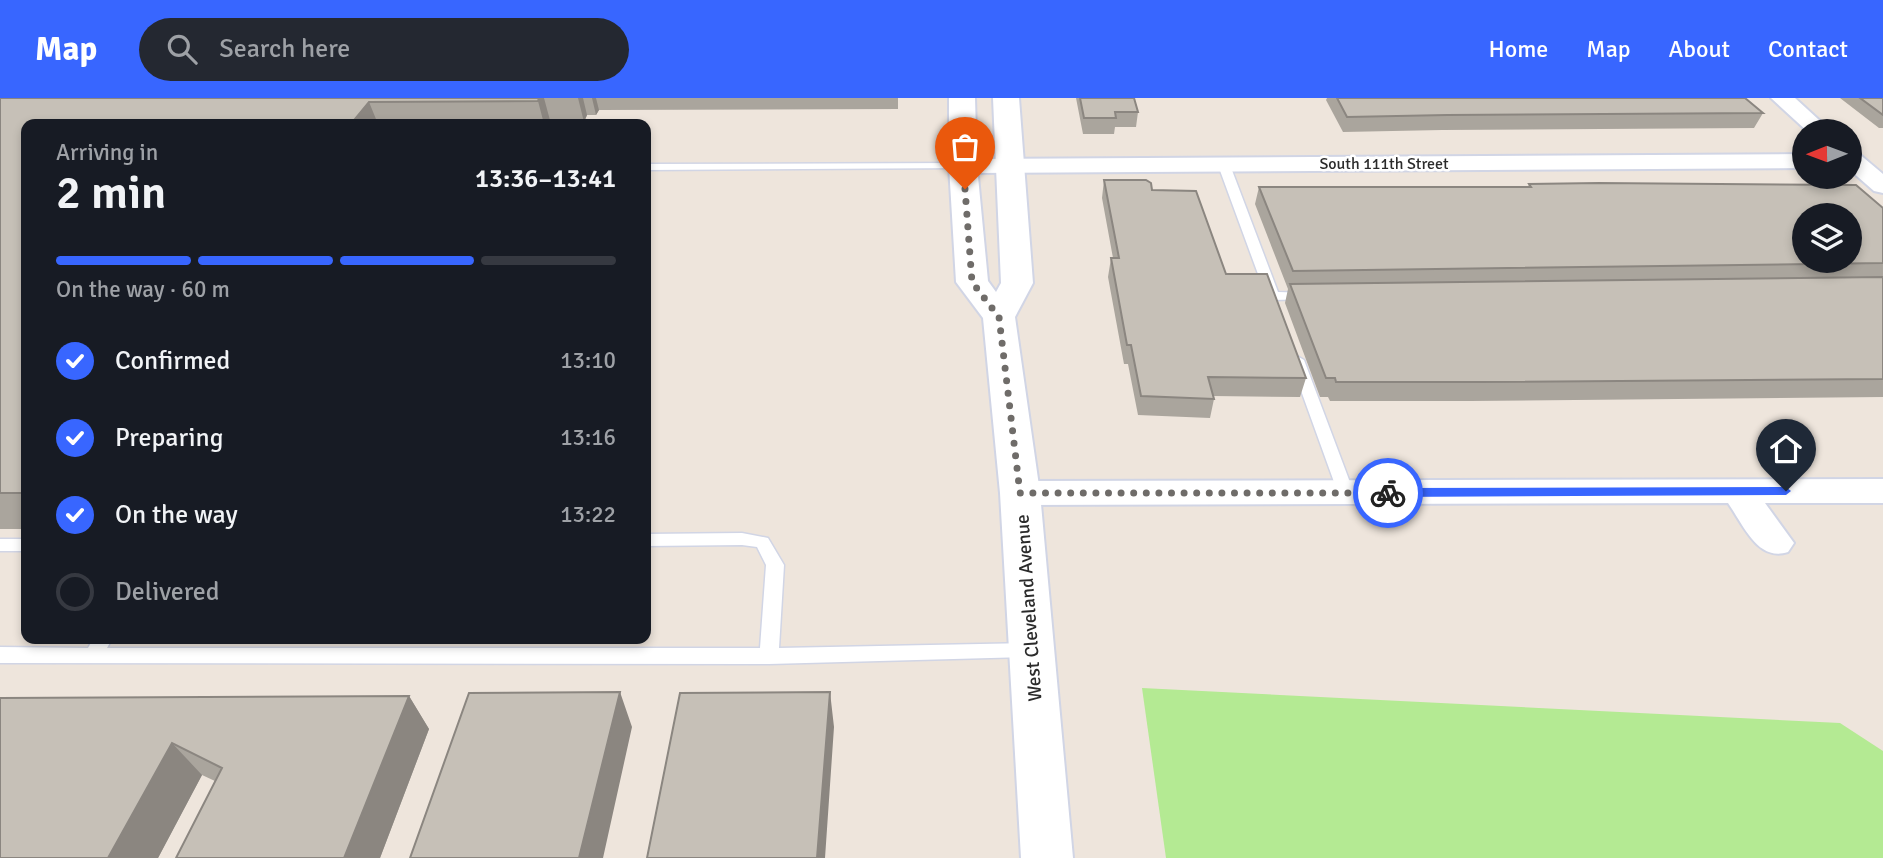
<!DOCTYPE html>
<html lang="en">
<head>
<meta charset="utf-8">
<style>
  body { margin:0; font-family:Signika,sans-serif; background:#242831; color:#f1f3f6; height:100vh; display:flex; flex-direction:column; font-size:26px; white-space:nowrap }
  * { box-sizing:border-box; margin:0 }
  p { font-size:23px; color:#9ea1a6 }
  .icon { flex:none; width:38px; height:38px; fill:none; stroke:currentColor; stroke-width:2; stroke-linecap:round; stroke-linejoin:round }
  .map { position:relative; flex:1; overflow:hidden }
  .details { position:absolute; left:21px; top:21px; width:630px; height:525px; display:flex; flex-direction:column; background:#171b24; border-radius:14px; box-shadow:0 4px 10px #0003 }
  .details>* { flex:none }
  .needle { width:46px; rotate:269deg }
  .fabs { position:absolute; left:1792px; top:21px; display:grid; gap:14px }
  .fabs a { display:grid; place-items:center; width:70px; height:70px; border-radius:50%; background:#171b24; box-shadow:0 4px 10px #0003; font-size:35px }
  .pin { position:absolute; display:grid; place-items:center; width:60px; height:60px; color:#fff; margin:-72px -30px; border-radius:50% 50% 50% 0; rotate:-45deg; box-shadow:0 0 7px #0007 }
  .pin .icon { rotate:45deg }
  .courier { position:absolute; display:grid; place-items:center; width:70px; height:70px; margin:-35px; border:5px solid #3866ff; border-radius:50%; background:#fff; color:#222; box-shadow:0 2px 9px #0007 }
  .head em { font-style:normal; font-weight:600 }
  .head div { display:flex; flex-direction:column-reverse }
  .head { display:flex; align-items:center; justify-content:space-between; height:119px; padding:0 35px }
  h1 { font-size:46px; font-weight:600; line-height:52px }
  .bar { display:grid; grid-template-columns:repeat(4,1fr); gap:10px 7px; align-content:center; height:84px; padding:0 35px }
  .bar i { height:9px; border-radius:5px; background:#363941 }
  .bar .selected { background:#3866ff }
  .bar p { grid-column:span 4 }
  ol { padding:0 35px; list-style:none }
  li { display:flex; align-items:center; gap:21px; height:77px }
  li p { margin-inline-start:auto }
  li .icon { padding:7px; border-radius:50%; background:#3866ff; color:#fff; stroke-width:4 }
  li:last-child { color:#9ea1a6 }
  li i { width:38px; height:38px; border:4px solid #363941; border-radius:50% }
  header { display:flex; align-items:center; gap:42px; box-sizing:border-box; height:98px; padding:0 35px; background:#3866ff; color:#fff }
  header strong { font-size:33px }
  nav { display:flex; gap:38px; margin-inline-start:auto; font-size:24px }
  .search { width:490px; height:63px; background:#242831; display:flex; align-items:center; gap:18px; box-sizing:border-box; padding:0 24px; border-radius:38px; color:#9ea1a6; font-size:26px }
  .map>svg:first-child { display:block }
  .green { fill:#b4ea93 }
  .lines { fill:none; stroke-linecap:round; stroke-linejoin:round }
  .lane-casing { stroke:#d1d5e5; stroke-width:3 }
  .street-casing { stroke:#d1d5e5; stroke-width:4 }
  .secondary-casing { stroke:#d1d5e5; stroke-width:4 }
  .lane { fill:#fff; fill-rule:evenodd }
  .street { fill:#fff; fill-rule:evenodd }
  .secondary { fill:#fff; fill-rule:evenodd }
  .wall { fill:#aaa59d }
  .shaded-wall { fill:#8b8680 }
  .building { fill:#c6c0b7; stroke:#8b8680; stroke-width:2; fill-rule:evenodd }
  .route { fill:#3866ff }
  .done { stroke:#6f6c69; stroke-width:7; stroke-dasharray:0 12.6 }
  .labels { text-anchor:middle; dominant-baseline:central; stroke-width:5; stroke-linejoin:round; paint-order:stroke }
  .far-street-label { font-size:16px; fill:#2b2b2b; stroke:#fff }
  .street-label { font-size:19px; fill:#2b2b2b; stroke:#fff }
</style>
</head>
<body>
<header>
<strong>Map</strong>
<div class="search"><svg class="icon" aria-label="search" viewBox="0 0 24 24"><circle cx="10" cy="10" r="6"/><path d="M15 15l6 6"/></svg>Search here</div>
<nav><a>Home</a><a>Map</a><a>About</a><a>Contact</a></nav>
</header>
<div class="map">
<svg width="1883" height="760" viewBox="0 0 1883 760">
  <rect width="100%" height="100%" fill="#eee5dc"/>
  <path class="green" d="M1142,590l698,35 43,28v107h-717z"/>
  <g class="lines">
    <g class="lane-casing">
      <path id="lane" d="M1224,64l6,3 48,127 33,1v6l-37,1 -5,-1 -4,-6 -47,-128z
        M963,65l6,3 -2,2 -321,2v-6z
        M1297,258l7,4 50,133 -2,4h-12l-2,-4 -48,-133z
        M742,435l26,5 16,27 -5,83 250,-5 6,2 3,5 -3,5 -6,2 -260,7 -769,-1v-16l88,1 5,-9h19l-5,9h653l6,-83 -9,-18 -15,-2 -96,1v-12z
        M0,441h26v12h-26z"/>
    </g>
    <g class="street-casing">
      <path id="street" d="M1771,0h24l36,33h-24z
        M1850,53l8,2 25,21v19l-9,-2 -24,-21z
        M1804,56v14l-841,5 -8,-2 -4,-5 4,-5 8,-2z
        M1883,381v24h-118l29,40 -6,9c-30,10 -44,-26 -60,-49l-708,2 -12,-3 -5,-9 5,-9 12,-3z"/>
    </g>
    <g class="secondary-casing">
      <path id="secondary" d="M949,0h26l2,68 11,115 8,11 5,-9 -8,-185h26l14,185 -18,34 25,176 33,365h-52l-21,-365 -17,-175 -27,-36 -7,-116z"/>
    </g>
    <use href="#lane" class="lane"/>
    <use href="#street" class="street"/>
    <use href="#secondary" class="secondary"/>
  </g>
  <path class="wall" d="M0,0h898v11l-299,1 -3,5h-9l-3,7 -33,2h-525v405h-26z
    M1076,0h58l4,14 -2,15h-21l-1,7h-31z
    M1327,0h418l18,15 -9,15 -312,2 -99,2 -17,-32z
    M1840,0h43v30h-4z
    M1104,82l48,10 74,84 80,104 -6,19 -87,-1 1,3 -4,19 -72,-3 -10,-51h-4l-16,-87 3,-19h2l-11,-60z
    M1529,86l354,24v189l-413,4h-140l-2,-4h-8l-35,-94 3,-14 -33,-85 4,-17h269z
    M409,598l20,33 -49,129h-204l39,-77 -13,-6 -44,83h-158v-160z"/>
  <path class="shaded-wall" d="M539,0h5l7,26h-7l-6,-23z
    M578,0h5l4,17 -3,7z
    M592,0h4l3,12 -3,5z
    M369,4l9,22h-27z
    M620,594l12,35 -29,131h-24z
    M830,594l4,35 -9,131h-8z
    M409,598l20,33 -49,129h-36z
    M172,645l30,32 -44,83h-50z"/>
  <path class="building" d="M0,0h539l-1,3 -169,1 -18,22h-325v369h-26z
    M1080,0h54l4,14h-23l1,6h-32z
    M1337,0h408l18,15 -316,2 -100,2z
    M1860,0h23v17z
    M1104,82h42l5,3 1,7 44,1 30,83h41l39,104 -98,-1 6,22 -73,-3 -10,-51h-4l-16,-87h8z
    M1599,85l257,2 27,23v55l-590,8 -34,-84h272l-2,-3zM1804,117h46v46h-46z
    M1883,179v102l-404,3h-143l-1,-4h-9l-36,-94z
    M620,594l-41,166h-169l59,-165z
    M830,594l-13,166h-170l33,-165z
    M409,598l-65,162h-168l46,-90 -50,-25 -64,115h-108v-160z"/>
  <path class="route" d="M1786,389l5,4 -5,4 -398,2 -6,-4 6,-5z"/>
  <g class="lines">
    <path class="done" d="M965,91l7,93 27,35 21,176h368"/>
  </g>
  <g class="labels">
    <g class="far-street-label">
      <text x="1384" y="66">South 111th Street</text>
    </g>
    <g class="street-label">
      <text transform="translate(1029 510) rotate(-94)">West Cleveland Avenue</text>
    </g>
  </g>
</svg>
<div class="fabs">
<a><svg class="needle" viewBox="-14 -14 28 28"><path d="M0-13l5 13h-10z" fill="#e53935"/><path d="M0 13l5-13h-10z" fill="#9ea1a6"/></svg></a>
<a><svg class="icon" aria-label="layers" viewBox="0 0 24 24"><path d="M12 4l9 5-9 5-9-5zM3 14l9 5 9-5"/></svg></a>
</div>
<div class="pin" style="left:965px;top:91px;background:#ea580c"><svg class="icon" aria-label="bag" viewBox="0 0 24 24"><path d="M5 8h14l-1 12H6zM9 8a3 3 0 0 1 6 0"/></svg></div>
<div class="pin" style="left:1786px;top:393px;background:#1f2937"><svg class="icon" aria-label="home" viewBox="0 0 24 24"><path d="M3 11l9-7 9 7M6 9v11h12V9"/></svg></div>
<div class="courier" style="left:1388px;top:395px"><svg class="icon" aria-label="bike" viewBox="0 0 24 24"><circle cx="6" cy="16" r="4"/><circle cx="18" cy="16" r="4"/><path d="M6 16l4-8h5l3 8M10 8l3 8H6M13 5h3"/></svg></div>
<section class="details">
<div class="head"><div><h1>2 min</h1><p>Arriving in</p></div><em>13:36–13:41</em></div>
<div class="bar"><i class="selected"></i><i class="selected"></i><i class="selected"></i><i></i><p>On the way · 60 m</p></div>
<ol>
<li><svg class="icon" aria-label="check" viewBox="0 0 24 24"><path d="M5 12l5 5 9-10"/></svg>Confirmed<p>13:10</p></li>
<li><svg class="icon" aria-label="check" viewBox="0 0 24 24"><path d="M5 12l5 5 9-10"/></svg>Preparing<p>13:16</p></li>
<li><svg class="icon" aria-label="check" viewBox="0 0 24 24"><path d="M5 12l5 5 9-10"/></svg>On the way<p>13:22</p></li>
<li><i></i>Delivered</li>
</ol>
</section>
</div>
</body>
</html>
